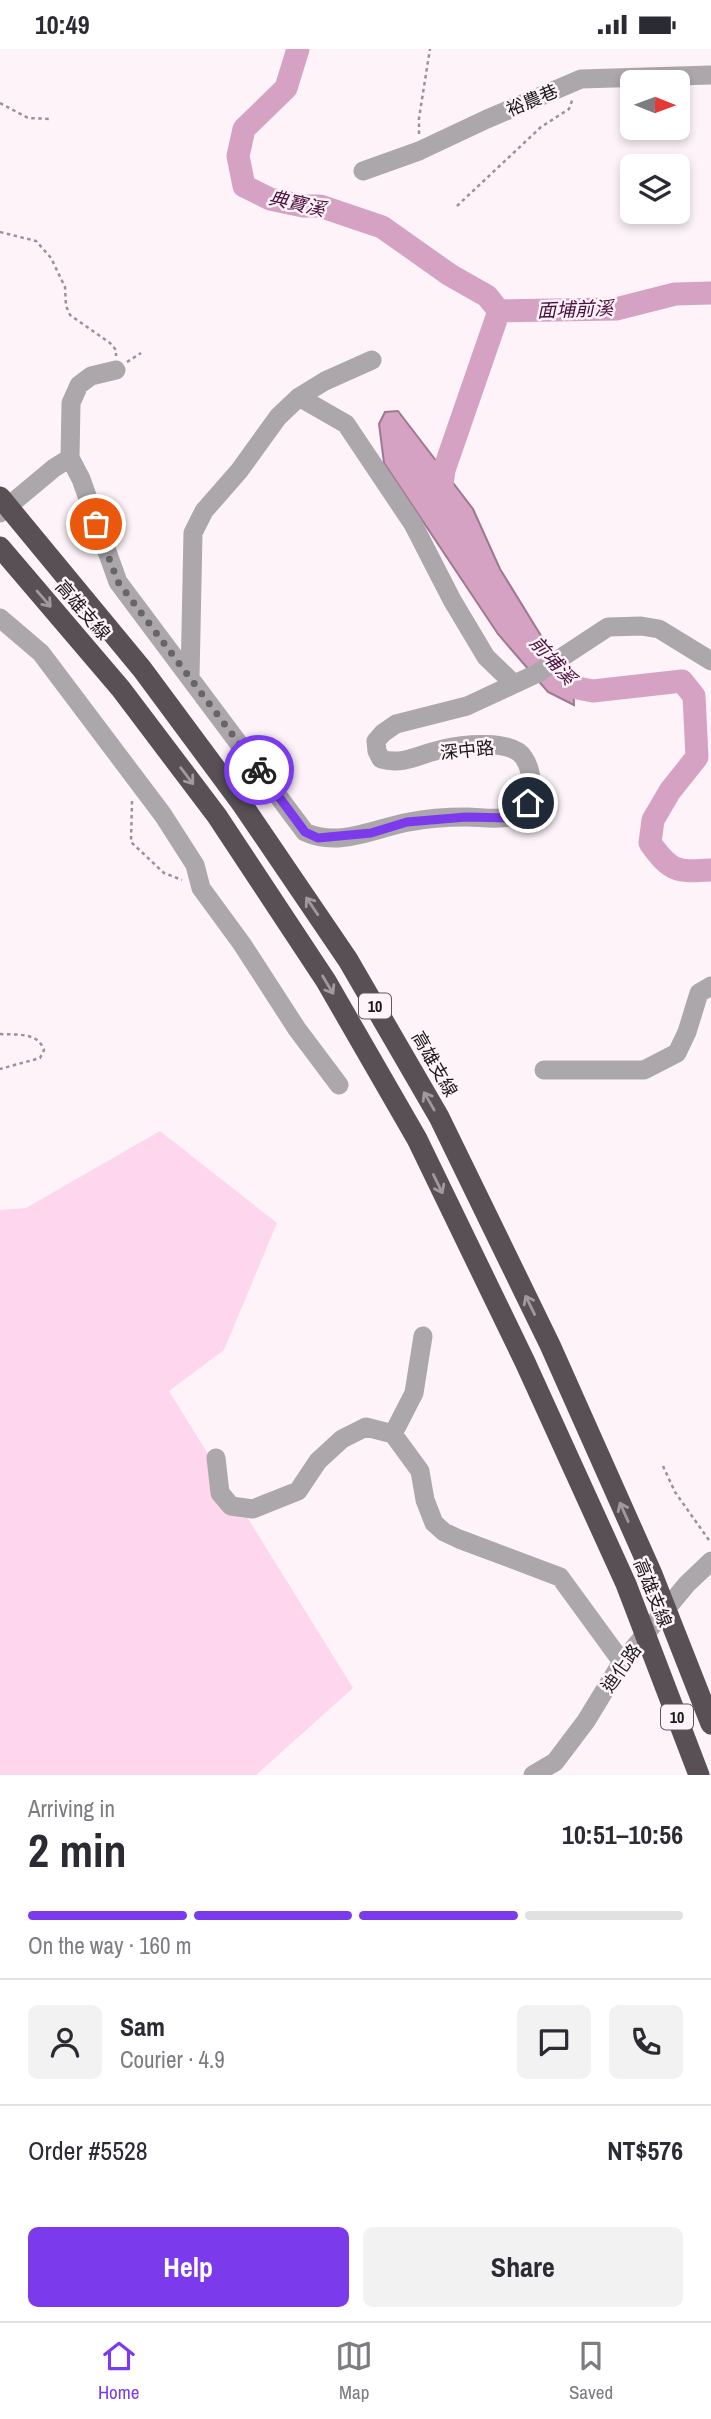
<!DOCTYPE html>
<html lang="en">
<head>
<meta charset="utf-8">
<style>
  body { margin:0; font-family:"Archivo Narrow","Noto Sans TC",sans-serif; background:#f2f2f3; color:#2b2b33; height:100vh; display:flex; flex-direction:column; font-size:26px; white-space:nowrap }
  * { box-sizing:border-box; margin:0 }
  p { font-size:23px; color:#7c7c81 }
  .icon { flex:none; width:38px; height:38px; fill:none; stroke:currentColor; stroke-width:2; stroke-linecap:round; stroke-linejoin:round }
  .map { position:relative; height:1726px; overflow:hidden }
  .panel { display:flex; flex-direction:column; background:#fff; flex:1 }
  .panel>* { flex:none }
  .needle { width:46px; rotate:91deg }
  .fabs { position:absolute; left:620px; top:21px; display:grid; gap:14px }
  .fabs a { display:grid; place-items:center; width:70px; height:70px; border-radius:10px; background:#fff; box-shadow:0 4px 10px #0003; font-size:35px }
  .pin { position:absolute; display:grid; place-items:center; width:60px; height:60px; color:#fff; margin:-30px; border:4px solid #fff; border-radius:50%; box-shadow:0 2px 7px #0007 }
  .courier { position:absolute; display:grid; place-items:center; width:70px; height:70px; margin:-35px; border:5px solid #7c3aed; border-radius:50%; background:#fff; color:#222; box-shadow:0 2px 9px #0007 }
  .headline em { font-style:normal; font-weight:700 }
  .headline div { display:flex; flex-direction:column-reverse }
  .headline { display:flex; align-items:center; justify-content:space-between; height:119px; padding:0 28px }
  h1 { font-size:46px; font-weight:700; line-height:52px }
  .bar { display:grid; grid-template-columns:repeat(4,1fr); gap:10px 7px; align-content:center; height:84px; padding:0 28px }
  .bar i { height:9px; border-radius:5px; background:#e1e1e2 }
  .bar .current { background:#7c3aed }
  .bar p { grid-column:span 4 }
  .line { display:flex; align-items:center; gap:18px; padding:0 28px; border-top:2px solid #e1e1e2 }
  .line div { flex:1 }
  .round { display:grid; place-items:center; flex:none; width:74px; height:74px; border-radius:10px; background:#f2f2f3 }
  .button { display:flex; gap:14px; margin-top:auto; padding:14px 28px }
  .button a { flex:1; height:80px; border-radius:10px; background:#7c3aed; color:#fff; font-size:28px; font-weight:700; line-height:80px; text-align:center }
  .button a+a { background:#f2f2f3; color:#2b2b33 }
  .status { display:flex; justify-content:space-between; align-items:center; height:49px; padding:0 35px; background:#fff; direction:ltr }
  .status svg { height:19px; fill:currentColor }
  .tab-bar { display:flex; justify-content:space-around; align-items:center; height:98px; border-top:2px solid #e1e1e2; background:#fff; font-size:19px; color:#7c7c81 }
  .tab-bar a { display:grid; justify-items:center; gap:4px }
  .tab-bar .current { color:#7c3aed }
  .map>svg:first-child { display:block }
  .green { fill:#fed7ef }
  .water { fill:#d6a2c3; stroke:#9e7890; stroke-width:2 }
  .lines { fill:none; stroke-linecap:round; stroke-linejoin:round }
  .river { stroke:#d6a2c3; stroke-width:23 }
  .path { stroke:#999296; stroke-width:2.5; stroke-dasharray:3.5 3.5; stroke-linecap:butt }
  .minor { stroke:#aba7aa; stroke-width:19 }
  .highway { stroke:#585055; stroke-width:21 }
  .oneway { stroke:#a2999f }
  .done { stroke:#696467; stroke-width:7; stroke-dasharray:0 12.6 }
  .route { stroke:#7c3aed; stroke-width:9 }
  .labels { text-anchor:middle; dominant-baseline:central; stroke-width:5; stroke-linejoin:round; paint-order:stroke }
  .shield { fill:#fdf3f9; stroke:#5e595c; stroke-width:2 }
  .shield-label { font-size:16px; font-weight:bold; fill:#1a1719 }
  .street-label { font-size:18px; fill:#1a1719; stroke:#fdf3f9 }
  .water-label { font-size:19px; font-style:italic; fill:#4c0f3d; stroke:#fdf3f9 }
</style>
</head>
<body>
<div class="status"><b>10:49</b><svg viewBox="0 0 49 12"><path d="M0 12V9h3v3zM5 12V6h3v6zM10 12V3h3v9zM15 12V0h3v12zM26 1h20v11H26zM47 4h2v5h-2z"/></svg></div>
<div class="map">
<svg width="711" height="1726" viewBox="0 0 711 1726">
  <rect width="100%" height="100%" fill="#fdf3f9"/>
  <path class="green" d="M160,1082l117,92 -53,127 -55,41 184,297 -97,87h-256v-565l26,-2z"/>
  <path class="water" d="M398,362l75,98 27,60 43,70 30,33 1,33 -26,-13 -50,-58 -114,-171 -5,-39 6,-12z"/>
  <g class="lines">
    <path class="river" d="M298,0l-12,39 -42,41 -6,27 6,30 26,13 33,7h17l62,21 68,48 37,21 12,15 117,-2 59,-15 36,-1
      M440,451l4,-30 55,-159
      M552,613l20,25 21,4 89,-10 12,15 3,61 -27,34 -17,29 -3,23c21,29 26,29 61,27"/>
    <path class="path" d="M0,54l28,15 22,1
      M419,85v-16l11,-69
      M457,157l84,-79 28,-18 4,-11
      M0,183l36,9 15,17 14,29 1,19 4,9 40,28 6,7v6
      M127,313l14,-9
      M132,752l-1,41 33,31 18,7
      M0,985c17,1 38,-2 44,16l-4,8 -40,11
      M663,1417l12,26 36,51"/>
    <path class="minor" d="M363,122l56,-20 68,-32 94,-40 130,-4
      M116,321l-25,6 -12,9 -8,18 -1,55 11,21 37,103 187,250c34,16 70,-4 104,-10 19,-4 39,-5 58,-5 18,0 43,6 57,-8 12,-10 8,-39 0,-51 -11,-19 -61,-14 -81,-9 -21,4 -39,17 -62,10l-4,-8 -1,-10 7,-8 13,-9 71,-18 71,-33 70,-46 33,-1 18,3 52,32
      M299,348l47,27 67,100 39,76 34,57 28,27
      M0,464l54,-45 16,-10
      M0,569l41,35 122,162 32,50 6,23 41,56 55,85 42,56
      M190,629l3,-145 11,-22 35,-40 39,-54 21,-20 26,-16 47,-21
      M544,1021h100l33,-17 10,-21 12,-39 12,-7
      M423,1287l-9,57 -21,41 27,37 5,29 9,23 10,9 15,7 101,38 62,85
      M216,1409l4,35 11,13 22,3 45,-18 20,-30 24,-22 24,-12 27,7
      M533,1726l22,-13 31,-41 36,-59 65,-78 24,-23"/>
    <path class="highway" d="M0,448l142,172 100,135 106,156 91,157 111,228 102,229 59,150
      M0,498l121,142 96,127 109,165 91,158 108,223 101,222 73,191"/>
  </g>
  <defs><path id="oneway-shaft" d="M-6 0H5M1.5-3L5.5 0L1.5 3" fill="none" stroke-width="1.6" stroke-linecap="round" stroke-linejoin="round" transform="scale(1.75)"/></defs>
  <g class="oneway">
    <use href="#oneway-shaft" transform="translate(44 550) rotate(49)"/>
    <use href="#oneway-shaft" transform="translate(187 727) rotate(53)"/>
    <use href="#oneway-shaft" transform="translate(312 857) rotate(-124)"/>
    <use href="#oneway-shaft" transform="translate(328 936) rotate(59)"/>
    <use href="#oneway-shaft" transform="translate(429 1052) rotate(-120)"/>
    <use href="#oneway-shaft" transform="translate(438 1135) rotate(64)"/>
    <use href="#oneway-shaft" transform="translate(530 1256) rotate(-116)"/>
    <use href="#oneway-shaft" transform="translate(624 1463) rotate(-114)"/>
  </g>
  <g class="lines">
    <path class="done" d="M96,475l22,58 141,188"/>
    <path class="route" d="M259,721l46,62 13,6 53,-5 36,-11 59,-5 43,1 15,-8 4,-7"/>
  </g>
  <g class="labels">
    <g class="shield">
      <rect x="359" y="944.5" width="32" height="25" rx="5"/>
      <rect x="661" y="1655.5" width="32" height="25" rx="5"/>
    </g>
    <g class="shield-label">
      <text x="375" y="957">10</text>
      <text x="677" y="1668">10</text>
    </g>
    <g class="street-label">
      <text transform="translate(532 51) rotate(-23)">裕農巷</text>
      <text transform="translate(83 561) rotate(49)">高雄支線</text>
      <text transform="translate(467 701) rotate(-6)">深中路</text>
      <text transform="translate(435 1015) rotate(60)">高雄支線</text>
      <text transform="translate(653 1544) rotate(68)">高雄支線</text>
      <text transform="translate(621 1619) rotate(-55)">迪化路</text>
    </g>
    <g class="water-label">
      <text transform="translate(297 154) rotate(13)">典寶溪</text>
      <text transform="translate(575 260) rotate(-2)">面埔前溪</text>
      <text transform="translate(553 611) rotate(48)">前埔溪</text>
    </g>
  </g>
</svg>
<div class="fabs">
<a><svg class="needle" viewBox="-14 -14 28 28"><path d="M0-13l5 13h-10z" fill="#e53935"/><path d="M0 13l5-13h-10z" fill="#7c7c81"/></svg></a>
<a><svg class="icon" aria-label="layers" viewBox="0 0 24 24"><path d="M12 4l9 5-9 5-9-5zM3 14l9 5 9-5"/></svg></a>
</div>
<div class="pin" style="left:96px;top:475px;background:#ea580c"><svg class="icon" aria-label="bag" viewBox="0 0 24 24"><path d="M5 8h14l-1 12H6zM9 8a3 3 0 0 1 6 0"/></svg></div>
<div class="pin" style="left:528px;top:754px;background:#1f2937"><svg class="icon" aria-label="home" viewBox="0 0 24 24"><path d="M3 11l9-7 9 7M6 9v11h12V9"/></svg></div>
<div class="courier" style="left:259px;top:721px"><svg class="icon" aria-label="bike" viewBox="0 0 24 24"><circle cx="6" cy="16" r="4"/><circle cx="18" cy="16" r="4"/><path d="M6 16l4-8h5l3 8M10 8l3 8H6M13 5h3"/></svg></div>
</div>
<section class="panel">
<div class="headline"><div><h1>2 min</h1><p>Arriving in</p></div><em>10:51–10:56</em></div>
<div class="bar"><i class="current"></i><i class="current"></i><i class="current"></i><i></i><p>On the way · 160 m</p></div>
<div class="line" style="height:126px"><a class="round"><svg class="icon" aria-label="person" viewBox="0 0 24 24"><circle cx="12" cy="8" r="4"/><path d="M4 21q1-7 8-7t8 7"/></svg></a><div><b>Sam</b><p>Courier · 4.9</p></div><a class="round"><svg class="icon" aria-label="chat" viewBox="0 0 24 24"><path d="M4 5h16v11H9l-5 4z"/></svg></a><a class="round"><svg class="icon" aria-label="phone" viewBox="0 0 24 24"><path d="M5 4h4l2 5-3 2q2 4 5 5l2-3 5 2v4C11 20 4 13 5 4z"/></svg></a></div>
<div class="line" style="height:91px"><div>Order #5528</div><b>NT$576</b></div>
<div class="button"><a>Help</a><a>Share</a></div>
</section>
<nav class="tab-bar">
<a class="current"><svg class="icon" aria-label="home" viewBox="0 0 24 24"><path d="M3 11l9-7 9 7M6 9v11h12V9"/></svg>Home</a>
<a><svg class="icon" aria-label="map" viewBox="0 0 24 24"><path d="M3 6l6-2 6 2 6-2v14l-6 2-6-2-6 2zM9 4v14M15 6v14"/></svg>Map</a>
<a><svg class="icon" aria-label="saved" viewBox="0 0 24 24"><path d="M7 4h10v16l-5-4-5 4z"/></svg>Saved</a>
</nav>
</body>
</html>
